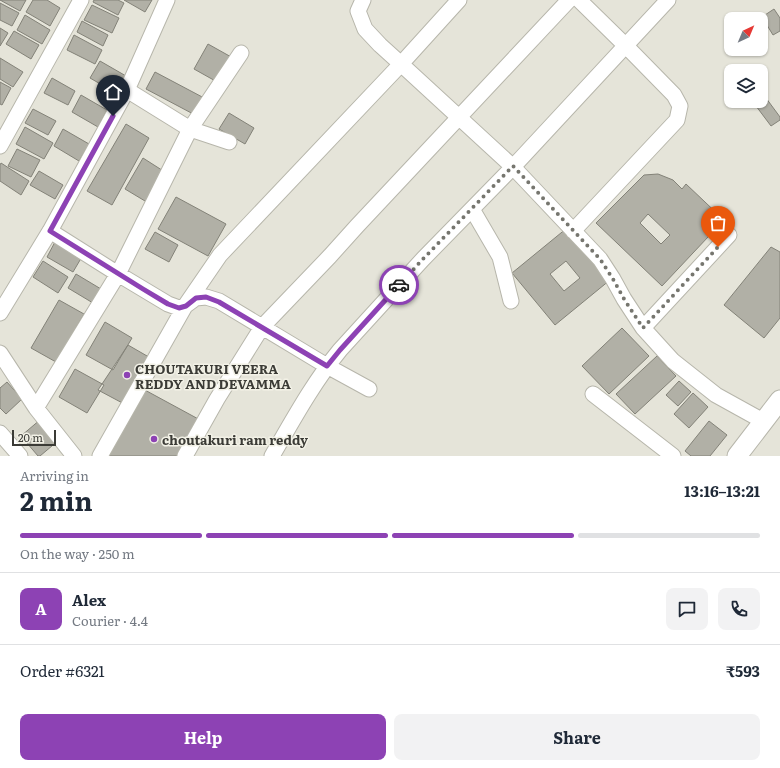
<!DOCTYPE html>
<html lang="en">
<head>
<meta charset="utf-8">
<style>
  body { margin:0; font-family:Literata,serif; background:#f2f2f3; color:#1f2937; height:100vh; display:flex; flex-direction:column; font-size:15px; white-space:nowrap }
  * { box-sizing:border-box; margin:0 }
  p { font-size:13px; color:#747a83 }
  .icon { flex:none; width:22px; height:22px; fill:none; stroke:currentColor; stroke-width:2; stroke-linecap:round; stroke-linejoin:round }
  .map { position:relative; height:456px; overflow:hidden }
  .side { display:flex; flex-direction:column; background:#fff; flex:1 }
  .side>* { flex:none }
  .needle { width:26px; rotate:44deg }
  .tools { position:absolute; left:724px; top:12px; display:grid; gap:8px }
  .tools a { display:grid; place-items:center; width:44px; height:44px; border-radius:8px; background:#fff; box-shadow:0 1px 3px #0004; font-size:20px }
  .scale { position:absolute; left:12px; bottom:10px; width:44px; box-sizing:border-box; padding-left:4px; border:2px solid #3b3b36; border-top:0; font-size:11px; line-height:14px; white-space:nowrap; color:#3b3b36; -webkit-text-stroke:3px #f2f1e6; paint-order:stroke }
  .pin { position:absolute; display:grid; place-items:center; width:34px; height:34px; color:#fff; margin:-41px -17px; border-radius:50% 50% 50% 0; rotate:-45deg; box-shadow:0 0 4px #0007 }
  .pin .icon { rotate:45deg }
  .courier { position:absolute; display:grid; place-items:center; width:40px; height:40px; margin:-20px; border:3px solid #8d42b4; border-radius:50%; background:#fff; color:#222; box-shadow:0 1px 5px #0007 }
  .head em { font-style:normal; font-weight:700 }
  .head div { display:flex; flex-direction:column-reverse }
  .head { display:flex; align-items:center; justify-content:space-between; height:68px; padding:0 20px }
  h1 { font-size:26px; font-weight:700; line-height:30px }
  .bar { display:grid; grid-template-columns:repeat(4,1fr); gap:6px 4px; align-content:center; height:48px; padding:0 20px }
  .bar i { height:5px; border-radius:3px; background:#e0e1e3 }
  .bar .active { background:#8d42b4 }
  .bar p { grid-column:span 4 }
  .line { display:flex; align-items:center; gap:10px; padding:0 20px; border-top:1px solid #e0e1e3 }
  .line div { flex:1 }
  .round { display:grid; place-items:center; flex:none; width:42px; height:42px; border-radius:8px; background:#f2f2f3 }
  .cta { display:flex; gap:8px; margin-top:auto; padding:8px 20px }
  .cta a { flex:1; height:46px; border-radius:8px; background:#8d42b4; color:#fff; font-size:16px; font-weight:700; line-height:46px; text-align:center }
  .cta a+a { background:#f2f2f3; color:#1f2937 }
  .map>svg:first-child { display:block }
  .building { fill:#b1b0a6; stroke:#838278; fill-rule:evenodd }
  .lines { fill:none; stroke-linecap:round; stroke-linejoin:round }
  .minor-casing { stroke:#b7b6ab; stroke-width:17 }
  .tertiary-casing { stroke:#b7b6ab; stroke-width:21 }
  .minor { stroke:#fff; stroke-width:15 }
  .tertiary { stroke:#fff; stroke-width:19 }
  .done { stroke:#76766f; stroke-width:4; stroke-dasharray:0 7.2 }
  .route { stroke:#8d42b4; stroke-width:5 }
  .poi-dot { fill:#8d42b4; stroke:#f2f1e6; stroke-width:1.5 }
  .labels { text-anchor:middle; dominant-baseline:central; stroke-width:3; stroke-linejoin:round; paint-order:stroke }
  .poi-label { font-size:13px; font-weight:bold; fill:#3b3b36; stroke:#f2f1e6; text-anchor:start }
</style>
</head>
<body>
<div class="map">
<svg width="780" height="456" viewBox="0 0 780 456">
  <rect width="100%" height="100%" fill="#e5e4d9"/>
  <path class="building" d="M0,0h26l-6,11z
    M33,0h14l13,8 -10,18 -24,-14z
    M94,0h24l6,3 -6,12 -25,-13z
    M124,0h28l-7,12z
    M0,3l19,10 -7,13 -12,-6z
    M92,5l27,13 -7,15 -28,-13z
    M774,9l6,9v13l-7,4 -11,-18z
    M25,15l25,15 -8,14 -25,-14z
    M82,21l26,14 -5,11 -26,-14z
    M0,28l8,5 -8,13z
    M14,31l25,14 -8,14 -25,-15z
    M74,35l28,15 -7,14 -28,-14z
    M208,44l25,14 -14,25 -25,-14z
    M0,58l23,14 -10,15 -13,-8z
    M100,61l26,15 -10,17 -26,-15z
    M155,72l51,27 -9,17 -51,-27z
    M52,78l23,13 -7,14 -24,-12z
    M0,82l11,6 -9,17 -2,-1z
    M81,95l26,15 -9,17 -26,-15z
    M766,98l14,19v3l-9,6 -15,-20z
    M33,109l23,12 -8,14 -23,-12z
    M229,113l25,15 -9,16 -26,-15z
    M126,124l23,14 -37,67 -25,-14z
    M25,127l28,16 -9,16 -28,-15z
    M63,129l26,15 -10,17 -25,-15z
    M17,149l23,11 -9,17 -23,-11z
    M143,158l25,16 -18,30 -25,-15z
    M1,163l28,18 -8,14 -21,-14v-16z
    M39,171l24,14 -8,14 -25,-14z
    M658,174l15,6 9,9 4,-5 38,36 -62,66 -66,-63 48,-48zM648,214l22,21 -9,9 -21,-21z
    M176,197l50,27 -18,32 -50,-27z
    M567,228l43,52 -55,45 -43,-52zM566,261l14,17 -16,13 -14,-17z
    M155,232l23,13 -9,17 -24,-13z
    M56,240l27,15 -10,17 -26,-15z
    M771,247l9,5v66l-16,20 -40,-33z
    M43,261l25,16 -10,16 -25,-16z
    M76,274l25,15 -8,14 -25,-15z
    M59,300l25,14 -28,48 -25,-14z
    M105,322l27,16 -19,32 -27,-15z
    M622,328l27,28 -40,38 -27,-28z
    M128,345l26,15 -26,46 -30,-16z
    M657,356l19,20 -41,38 -19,-20z
    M75,369l29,16 -17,28 -28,-16z
    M679,381l12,11 -13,14 -12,-11z
    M7,382l15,17 -16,15 -6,-6v-20z
    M143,389l59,32 -20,35h-75z
    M693,393l15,14 -19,21 -15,-14z
    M41,419l18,21 -19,16h-2l-17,-20z
    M709,421l18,14 -17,21h-19l-6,-5z"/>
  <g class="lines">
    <g class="minor-casing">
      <path id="minor" d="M363,0l-5,11 7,18 15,16 21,19 58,-64
        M127,90l63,39 39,13
        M0,146l81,-146
        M472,209l28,48 11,44
        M50,231l68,43 50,30 11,4 6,-2 11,-8 10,-1 13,4 108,65 42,23
        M573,231l104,-111 3,-14 -6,-11 -49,-50 -46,-45
        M0,313l50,-82 77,-141 40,-90
        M643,328l86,-93
        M0,353l36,55 38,48
        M593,394l80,62
        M36,408l82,-134 72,-145 51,-76
        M0,433l20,23
        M100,456l85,-150 35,-51 181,-191 112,103 87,92 13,20 11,20 19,29 30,33 43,34 47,26
        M185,456l32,-57 45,-72 68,-71 27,-30 212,-226
        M272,456c21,-36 41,-73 68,-106l83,-91 90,-92 155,-167"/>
    </g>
    <g class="tertiary-casing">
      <path id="tertiary" d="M737,456l43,-56"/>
    </g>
    <use href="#minor" class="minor"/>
    <use href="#tertiary" class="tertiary"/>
  </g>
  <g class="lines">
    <path class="done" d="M399,285l24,-26 90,-93 87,93 13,20 11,20 19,29 75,-81"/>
    <path class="route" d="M113,116l-63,115 93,58 25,15 11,4 7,-2 10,-8 10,-1 13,5 108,64 13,-16 59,-65"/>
  </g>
  <g class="poi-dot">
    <circle cx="127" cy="375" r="4"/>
    <circle cx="154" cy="439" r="4"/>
  </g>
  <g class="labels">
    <g class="poi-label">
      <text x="135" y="368">CHOUTAKURI VEERA<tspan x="135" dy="15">REDDY AND DEVAMMA</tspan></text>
      <text x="162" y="439">choutakuri ram reddy</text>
    </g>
  </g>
</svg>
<div class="tools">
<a><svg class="needle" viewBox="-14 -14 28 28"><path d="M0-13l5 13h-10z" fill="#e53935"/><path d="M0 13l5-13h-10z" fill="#747a83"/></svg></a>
<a><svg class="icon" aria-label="layers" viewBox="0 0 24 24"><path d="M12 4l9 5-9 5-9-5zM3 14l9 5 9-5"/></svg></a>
</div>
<div class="scale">20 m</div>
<div class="pin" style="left:718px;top:247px;background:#ea580c"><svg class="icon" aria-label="bag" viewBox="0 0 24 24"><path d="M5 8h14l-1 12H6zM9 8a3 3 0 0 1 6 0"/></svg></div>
<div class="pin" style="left:113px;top:116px;background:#1f2937"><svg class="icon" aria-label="home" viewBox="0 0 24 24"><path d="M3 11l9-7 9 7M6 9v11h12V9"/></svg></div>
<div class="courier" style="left:399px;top:285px"><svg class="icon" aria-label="car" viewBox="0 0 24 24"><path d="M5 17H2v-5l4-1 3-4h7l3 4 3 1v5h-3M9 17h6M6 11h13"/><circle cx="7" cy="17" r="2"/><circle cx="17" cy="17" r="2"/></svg></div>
</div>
<section class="side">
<div class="head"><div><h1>2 min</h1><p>Arriving in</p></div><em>13:16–13:21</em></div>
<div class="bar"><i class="active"></i><i class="active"></i><i class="active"></i><i></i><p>On the way · 250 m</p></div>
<div class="line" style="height:72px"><b class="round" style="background:#8d42b4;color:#fff">A</b><div><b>Alex</b><p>Courier · 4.4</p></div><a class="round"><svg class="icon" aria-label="chat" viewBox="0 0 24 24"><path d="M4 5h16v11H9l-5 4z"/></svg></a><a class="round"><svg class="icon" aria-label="phone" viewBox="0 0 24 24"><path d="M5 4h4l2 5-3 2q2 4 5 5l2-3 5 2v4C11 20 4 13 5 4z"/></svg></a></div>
<div class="line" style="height:52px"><div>Order #6321</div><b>₹593</b></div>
<div class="cta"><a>Help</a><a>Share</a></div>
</section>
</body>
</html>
